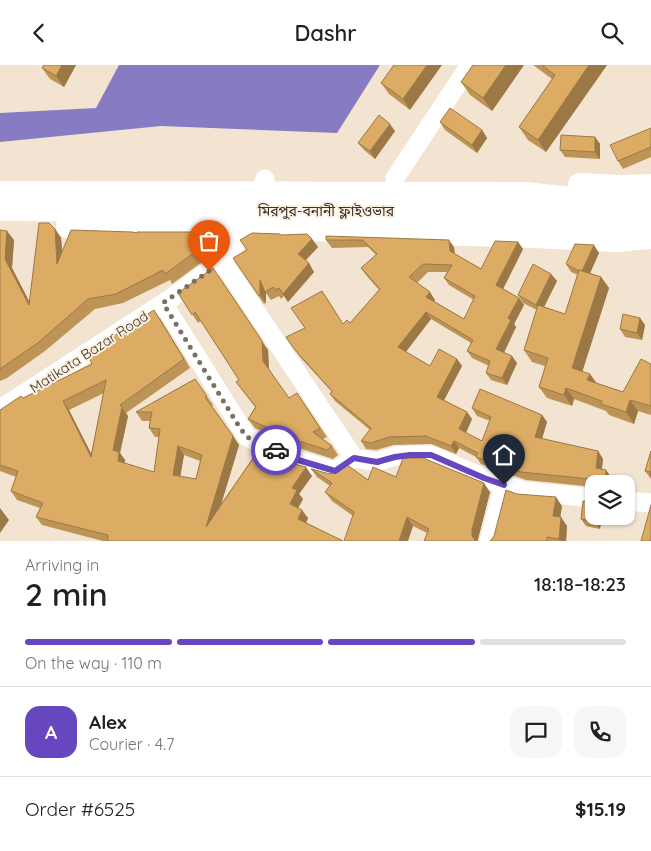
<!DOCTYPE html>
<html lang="en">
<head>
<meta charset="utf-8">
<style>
  body { margin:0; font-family:Quicksand,"Noto Sans Bengali",sans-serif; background:#f6f6f6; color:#202124; height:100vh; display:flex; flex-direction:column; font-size:19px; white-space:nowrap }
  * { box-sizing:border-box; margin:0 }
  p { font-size:16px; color:#757577 }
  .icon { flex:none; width:28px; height:28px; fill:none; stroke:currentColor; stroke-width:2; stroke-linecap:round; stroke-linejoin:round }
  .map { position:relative; height:476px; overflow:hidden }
  .sheet { display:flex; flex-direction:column; background:#fff; flex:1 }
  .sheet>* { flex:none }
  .buttons { position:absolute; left:585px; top:410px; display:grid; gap:10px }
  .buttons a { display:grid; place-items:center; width:50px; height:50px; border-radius:10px; background:#fff; box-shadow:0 1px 4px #0004; font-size:25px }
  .pin { position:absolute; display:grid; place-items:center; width:42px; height:42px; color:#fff; margin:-51px -21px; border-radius:50% 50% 50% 0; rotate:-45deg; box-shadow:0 0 5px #0007 }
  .pin .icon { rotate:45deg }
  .courier { position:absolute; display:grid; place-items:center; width:50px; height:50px; margin:-25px; border:4px solid #6747c0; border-radius:50%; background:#fff; color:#222; box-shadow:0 1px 6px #0007 }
  .summary em { font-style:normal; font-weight:600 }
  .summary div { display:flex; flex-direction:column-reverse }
  .summary { display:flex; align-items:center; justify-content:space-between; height:85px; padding:0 25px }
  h1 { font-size:32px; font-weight:600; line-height:38px }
  .bar { display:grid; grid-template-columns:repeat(4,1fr); gap:8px 5px; align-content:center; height:60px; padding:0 25px }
  .bar i { height:6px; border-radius:4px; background:#e0e0e0 }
  .bar .selected { background:#6747c0 }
  .bar p { grid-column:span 4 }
  .line { display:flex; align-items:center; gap:12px; padding:0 25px; border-top:1px solid #e0e0e0 }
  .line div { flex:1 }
  .round { display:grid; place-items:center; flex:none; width:52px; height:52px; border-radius:15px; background:#f6f6f6 }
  header { display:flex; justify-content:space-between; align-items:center; height:65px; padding:0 25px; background:#fff; font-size:22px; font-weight:600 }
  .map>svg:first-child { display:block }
  .water { fill:#877cc3 }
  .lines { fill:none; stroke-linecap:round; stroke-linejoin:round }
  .minor { stroke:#fff; stroke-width:19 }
  .major { stroke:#fff; stroke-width:24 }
  .wall { fill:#be9456; fill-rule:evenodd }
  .shaded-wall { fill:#9b7846 }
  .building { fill:#ddac64; stroke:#9b7846; fill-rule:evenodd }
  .done { stroke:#797166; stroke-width:5; stroke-dasharray:0 9 }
  .route { stroke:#6747c0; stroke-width:6 }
  .labels { text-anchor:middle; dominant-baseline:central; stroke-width:4; stroke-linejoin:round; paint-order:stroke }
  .street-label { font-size:14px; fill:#38332c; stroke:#fdf2e2 }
</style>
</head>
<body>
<header><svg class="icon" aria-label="back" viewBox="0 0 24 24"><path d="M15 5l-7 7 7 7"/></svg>Dashr<svg class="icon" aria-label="search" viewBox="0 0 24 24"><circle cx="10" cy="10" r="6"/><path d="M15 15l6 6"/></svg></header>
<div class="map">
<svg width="651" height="476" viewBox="0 0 651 476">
  <rect width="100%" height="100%" fill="#f2e4d1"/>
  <path class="water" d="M119,0h261l-43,68 -176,-7 -161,16v-29l96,-5z"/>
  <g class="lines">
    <path class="minor" d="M395,113l75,-113
      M222,196l132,197
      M163,238l84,134 51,23 37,11 19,-13 23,4 18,-6 15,-1h21l53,23 40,13 70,7
      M0,344l170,-110 52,-38 27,-34 16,-48
      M626,436l25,2
      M489,476l15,-56"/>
    <path class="major" d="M580,120l41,2 30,-1
      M0,128l525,1 99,11h27
      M0,144l496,2 155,14
      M68,161l93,2 88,-1 285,9 83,4 34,-3"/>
  </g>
  <path class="wall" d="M44,0h32l-12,22 -14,-8 -8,-11z
    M394,0l16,45 -21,-16 -8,-11z
    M473,0h51l-32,46 -22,-16 -9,-13z
    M533,0h74l-61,87 -18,-12 -9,-13 33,-48z
    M440,57l42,8 5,8 -10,15 -32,-23z
    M651,63v29l-28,12 -5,-8z
    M395,66l-20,28 -11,-9 -6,-7z
    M595,72l5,7v15l-35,-2 -5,-7z
    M55,164l6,9 1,13 75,-18 66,-1 7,9 3,13 -41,30 -2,-4 -47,23 -28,6 -50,42 -38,27 -7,3v-151l14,10 -2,28 18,35z
    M281,170l31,4 6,8 -13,14 9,11 -26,30 -4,-6 -3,3 -2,-3 -8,4 -5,-7v10l-2,1 -31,-46z
    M326,171l128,11 1,7 26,15 37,-27 5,7 -20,40 16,9 5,7 -10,19 2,3 -12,25 13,11 -10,22 -16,-5 -5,-7 3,-7 -17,-8 -5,-7 4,-8 -40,-24 -25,33 24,14 27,-7 5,7 -18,34 23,12 5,7 -6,14 16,8 8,-20 -13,-5 -5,-8 70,7 5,7 -5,17 56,12 5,8 -1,10 9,8v7h-17v3l-68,-7 -45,-16 -5,-7 -17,-9 -3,6 -25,-10 -37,1 -18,5 -10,-1 -5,-8 9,-11 -35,-29 -5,-7 2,-2 -32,-35 -14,-20 19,-9 22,-30 16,26 7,-1 29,-33 -13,-15 -5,-7 15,-13 -8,-8 -36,1 -6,-8zM428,207h19l-3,6 5,7 25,15 -10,19 -30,-18 1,-1 -18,-17z
    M599,188l-9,20 11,4 8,11 -27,83 14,12 27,9 28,-28v51l-13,-4 -4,13 -25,-9 -3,-4 -32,-12 -2,7 -25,-8 -8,-11 6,-21 -13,-4 -8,-12 13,-40 -14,-7 -5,-8 33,-21 6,7 -13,26 21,7 13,-39 -7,-3 -5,-8z
    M178,228l90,57 1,20 20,28 8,-5 30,44 -4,2 9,7 6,9 -5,4 -31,-10 -47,-21 -7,-9 7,-12 -19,-25 3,-2 -38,-59 -3,2z
    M640,253l5,7 -3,15 -17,-3 -5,-8z
    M160,254l30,49 -64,45 2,3 -8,37 5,7v3l29,9 5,-35h-4l-6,-9 1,-7h-8l-6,-9 59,-33 18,26 -1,1 27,39 -18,59 36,-52 -1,-2 56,26 -13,18 4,5 -5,9 10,10 -2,5 37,18h-240l-61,-16 -6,-8 4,-9 -23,-8 -6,-9 5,-14 -16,-6v-61l92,-46zM104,328l-13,61 -22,-44zM184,390l16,6 -4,18 -16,-3z
    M651,386v28l-6,-8z
    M311,404l19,5 38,6 28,-3 94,15 -12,47v2h-54l3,-8 -14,-7 -60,-10 -21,-15 -7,-9 5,-6 -13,-9z
    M594,436l6,28 -14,-3 -5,-7z
    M562,441l-2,11 7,9 -1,15h-76z"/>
  <path class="shaded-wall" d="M62,0h14l-12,22 -8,-11z
    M427,0h15l-32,45 -7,-11z
    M506,0h18l-32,46 -9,-13z
    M589,0h18l-61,87 -8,-12z
    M390,59l5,7 -20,28 -5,-8z
    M482,65l5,8 -10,15 -5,-8z
    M595,72l5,7v15l-5,-7z
    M55,164l6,9 3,35 -7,-9z
    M7,166l7,9 -2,28 24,47 -7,-10 -24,-46z
    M203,167l7,9 3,13 -7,-10z
    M312,174l6,8 -14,15 -6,-8z
    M449,175l5,7 1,12 -5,-8z
    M518,177l5,7 -22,44 -5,-8z
    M594,180l5,8 -12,27 -5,-8z
    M309,198l5,9 -26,30 -5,-8z
    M551,209l6,7 -16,32 -5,-8z
    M219,212l49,73 1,20 -6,-9z
    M601,212l8,11 -29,91 -8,-11z
    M260,215l6,8v15l-6,-8z
    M430,227l5,8 -3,4 -6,-7z
    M519,233l5,7 -10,19 2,3 -14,30 -6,-8 12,-31z
    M154,245l6,9 30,49 -6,-9z
    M426,247l5,7 -28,36 -5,-8z
    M640,253l5,7 -3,15 -5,-7z
    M512,291l5,7 -10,22 -5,-7z
    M457,294l5,7 -20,38 -5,-7z
    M590,309l8,11 -11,-5z
    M566,323l8,11 -2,7 -8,-11z
    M630,335l8,11 -4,13 -8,-12z
    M63,336l6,9 28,55 -6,-8z
    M120,340l8,11 -8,37 5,7 -1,10 -6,-9 -5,-11z
    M467,347l5,7 -8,18 -5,-8z
    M542,350l5,7 -7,23 -5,-8z
    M233,371l6,9 -27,90 -6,-8z
    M454,376l5,7 -3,6 -5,-8z
    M178,381l6,9 -5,29 -6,-9z
    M598,386l5,8 -2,16 -5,-7z
    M306,402l6,9 -13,18 4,5 -7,13 -6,-8 2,-16z
    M606,405l5,7v7h-6z
    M484,418l6,9 -12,47v2h-3l-3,-5v-6z
    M556,432l6,9 -3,19 -6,-9z
    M0,443l9,12 -9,13z
    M302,445l6,8 -4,10 -6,-9z
    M596,451h7l-3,13 -5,-7z
    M407,452l6,9 -5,15h-9z
    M561,452l6,9 -1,15h-5l-2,-2z"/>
  <path class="building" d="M44,0h18l-6,11 -14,-8z
    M394,0h33l-24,34 -22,-16z
    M473,0h33l-23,33 -22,-16z
    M542,0h47l-51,75 -19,-13 36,-52z
    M450,43l32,22 -10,15 -32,-23z
    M379,50l11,9 -20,27 -12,-8z
    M651,63v19l-33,14 -8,-16z
    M561,70l34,2v15l-35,-2z
    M39,158h10l6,6 2,35 14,-34 61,2 5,1v-1h66l3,12 -41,30 -2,-4 -47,24 -28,5 -49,43 -39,27v-139l7,1 -2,28 24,46z
    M252,168l28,1 1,1 26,-1 5,5 -14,15 11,9 -26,31 -4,-6 -4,2 -2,-3 -8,5 -5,-12v15l-1,1 -26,-38 14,-8 -7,-10z
    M326,171l123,4 1,11 31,18 14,-28 23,1 -22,43 23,13 -11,20 3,2 -15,29 16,7 -10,22 -16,-5 4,-12 -23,-10 6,-11 -47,-28 -28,35 32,19 9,-17 18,10 -20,38 30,15 -8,17 23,12 9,-24 -19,-9 8,-19 62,26 -7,22 63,14 -2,17 10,2 -1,14h-8l-1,-2 -6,-3 -69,-7 -45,-15 2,-4 -24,-12 -3,5 -25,-10 -37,1 -18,6 -10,-2 10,-13 -41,-34 2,-3 -37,-41 -9,-13 19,-9 -14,-20 31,-17 21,33 4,-4 3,3 30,-34 -19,-21 16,-14 -14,-14h-37zM423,199l29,1 -8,13 31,18 -11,23 -38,-22 4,-5 -21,-15z
    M575,179l19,1 -12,26 -3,-1v1l-13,-7z
    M533,199l18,10 -15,31 -18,-10z
    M213,203l49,73 1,20 26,37 8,-5 23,35 -7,4 19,14 -5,4 -31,-10 -48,-21 8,-12 -20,-25 3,-2 -44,-68 -3,3 -14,-22z
    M579,205l22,7 -29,91 18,6 -3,6 36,12 18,-33 10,5v42l-21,-6 -4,12 -25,-8 1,-3 -36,-13 -2,7 -25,-8 9,-29 -24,-8 14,-45 27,9z
    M154,245l30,49 -64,46 2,2 -9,43 6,2 -1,9 36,11 6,-43 -11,-1 3,-16h-16l59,-33 12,17 -2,1 28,39 -27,91 52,-76 -2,-1 1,-2 30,14 19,5 -14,21 5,2 -7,14 12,6 -4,9 45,22h-235v-6l-72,-18 7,-14 -32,-12 7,-20 -18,-6v-55l21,-14 2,2 69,-34 -5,-11zM106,315l-15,77 -28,-56zM178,381l24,9 -6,24 -23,-4z
    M623,249l17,4 -3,15 -17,-4z
    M651,386v25h-1l1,-4 -6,-1z
    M403,393h20l61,25 -12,47v6l3,4 2,1h-53l5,-12 -22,-12 -8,24h-55l10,-29 -29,-20 7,-9 -21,-14 19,5 16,-10 22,16 5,-13 23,10z
    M506,425l11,4 39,3 -3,19 8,1 -2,22 -12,-2v4h-57l1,-1 3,-4z
    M583,436h11v15h2l-1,6 -14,-3z
    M651,440v36h-10z"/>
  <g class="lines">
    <path class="done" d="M209,206l-46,32 77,125 7,9 29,13"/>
    <path class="route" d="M276,385l22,10 37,11 19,-13 23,4 18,-5 15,-2h21l53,23 20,7"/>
  </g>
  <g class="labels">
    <g class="street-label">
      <text x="326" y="146">মিরপুর-বনানী ফ্লাইওভার</text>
      <text transform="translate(89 287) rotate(-33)">Matikata Bazar Road</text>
    </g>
  </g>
</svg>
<div class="buttons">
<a><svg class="icon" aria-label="layers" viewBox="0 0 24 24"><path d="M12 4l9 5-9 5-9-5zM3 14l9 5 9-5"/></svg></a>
</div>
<div class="pin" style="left:209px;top:206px;background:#ea580c"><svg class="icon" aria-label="bag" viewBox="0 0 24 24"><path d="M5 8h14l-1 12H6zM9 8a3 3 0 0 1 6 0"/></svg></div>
<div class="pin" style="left:504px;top:420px;background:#1f2937"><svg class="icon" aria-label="home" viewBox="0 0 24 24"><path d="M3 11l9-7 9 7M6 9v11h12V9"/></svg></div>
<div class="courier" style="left:276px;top:385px"><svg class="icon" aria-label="car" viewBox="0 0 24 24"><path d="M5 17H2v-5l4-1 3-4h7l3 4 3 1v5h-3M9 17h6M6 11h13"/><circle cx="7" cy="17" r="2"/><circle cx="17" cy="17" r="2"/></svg></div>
</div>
<section class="sheet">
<div class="summary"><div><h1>2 min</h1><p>Arriving in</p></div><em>18:18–18:23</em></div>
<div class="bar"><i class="selected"></i><i class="selected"></i><i class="selected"></i><i></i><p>On the way · 110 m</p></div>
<div class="line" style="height:90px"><b class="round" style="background:#6747c0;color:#fff">A</b><div><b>Alex</b><p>Courier · 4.7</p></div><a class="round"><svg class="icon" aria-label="chat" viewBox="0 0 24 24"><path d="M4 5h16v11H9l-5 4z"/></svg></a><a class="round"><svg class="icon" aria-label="phone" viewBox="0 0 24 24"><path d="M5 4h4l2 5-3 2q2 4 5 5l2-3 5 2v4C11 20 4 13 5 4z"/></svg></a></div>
<div class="line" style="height:65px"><div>Order #6525</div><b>$15.19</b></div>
</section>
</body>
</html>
